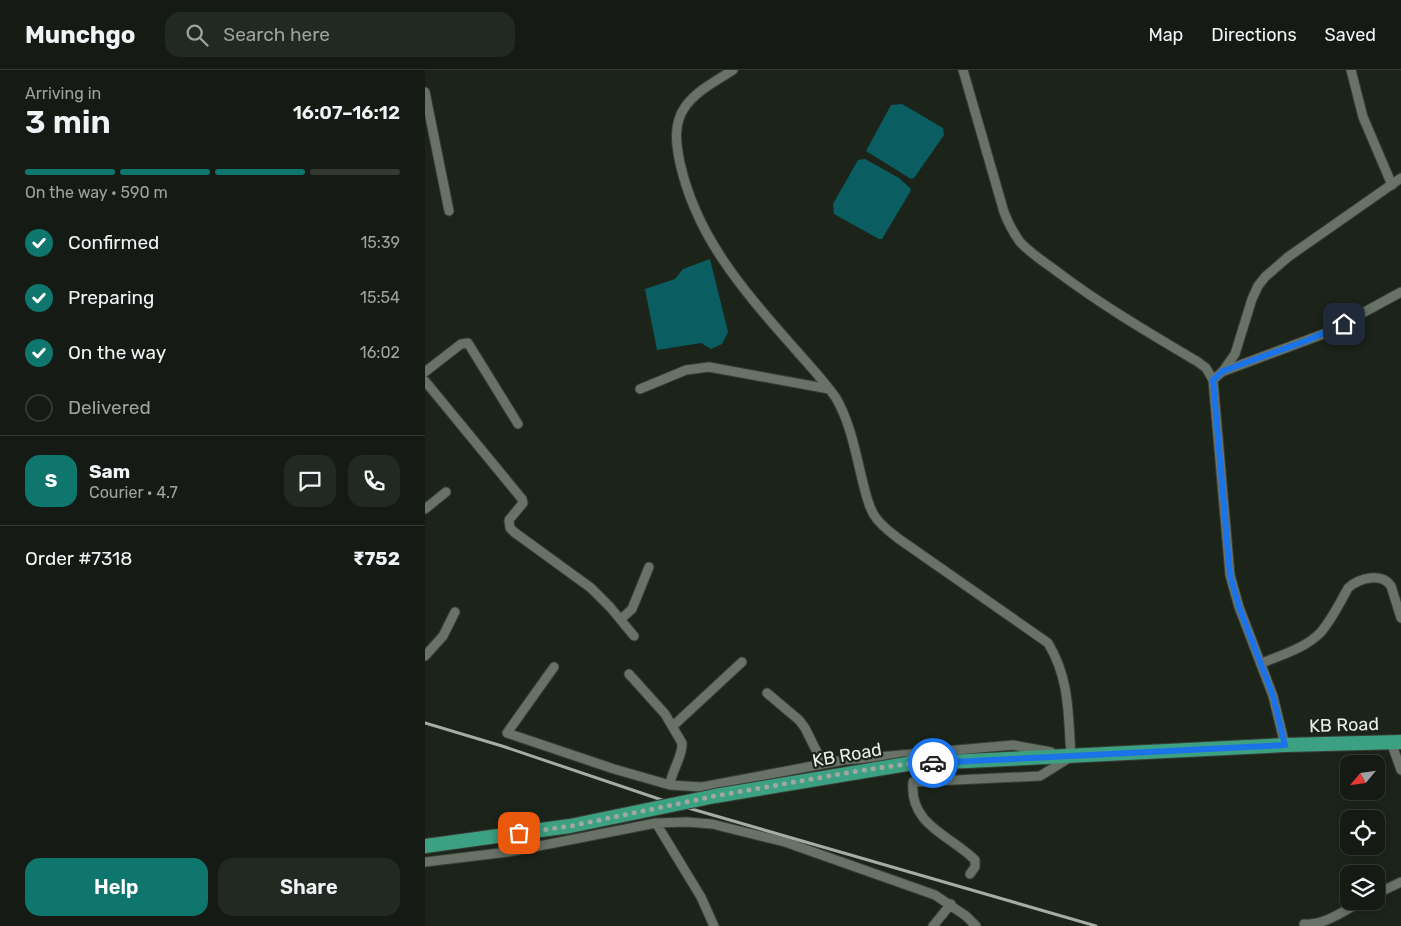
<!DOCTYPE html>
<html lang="en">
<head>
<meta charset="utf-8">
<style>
  body { margin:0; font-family:Rubik,sans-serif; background:#222822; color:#f1f3f6; height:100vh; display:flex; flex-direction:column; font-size:19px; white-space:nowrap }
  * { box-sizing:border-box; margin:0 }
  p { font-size:16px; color:#9da1a0 }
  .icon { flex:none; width:28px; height:28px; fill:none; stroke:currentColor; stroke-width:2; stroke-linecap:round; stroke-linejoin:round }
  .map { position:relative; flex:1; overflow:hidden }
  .drawer { display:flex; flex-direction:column; background:#151b14; width:425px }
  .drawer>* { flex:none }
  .needle { width:32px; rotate:241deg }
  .buttons { position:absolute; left:915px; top:685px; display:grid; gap:10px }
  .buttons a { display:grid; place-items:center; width:45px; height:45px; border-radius:10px; background:#151b14; box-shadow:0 2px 8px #0003,0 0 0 1px #343934; font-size:25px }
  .pin { position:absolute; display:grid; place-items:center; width:42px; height:42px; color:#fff; margin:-21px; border-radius:10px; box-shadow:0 2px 8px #0006 }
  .courier { position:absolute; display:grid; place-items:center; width:50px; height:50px; margin:-25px; border:4px solid #1a73e8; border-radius:50%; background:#fff; color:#222; box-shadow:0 1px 6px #0007 }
  .head em { font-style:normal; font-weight:600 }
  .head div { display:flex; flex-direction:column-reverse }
  .head { display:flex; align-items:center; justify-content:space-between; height:85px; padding:0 25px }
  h1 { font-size:32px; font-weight:600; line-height:38px }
  .bar { display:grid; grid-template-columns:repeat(4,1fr); gap:8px 5px; align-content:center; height:60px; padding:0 25px }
  .bar i { height:6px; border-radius:4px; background:#343934 }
  .bar .current { background:#0f766e }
  .bar p { grid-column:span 4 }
  .line { display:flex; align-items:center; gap:12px; padding:0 25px; border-top:1px solid #343934 }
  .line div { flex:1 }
  .round { display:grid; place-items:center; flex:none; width:52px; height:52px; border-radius:15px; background:#222822 }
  ol { padding:0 25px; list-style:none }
  li { display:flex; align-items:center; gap:15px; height:55px }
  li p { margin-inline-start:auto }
  li .icon { padding:5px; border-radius:50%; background:#0f766e; color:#fff; stroke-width:4 }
  li:last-child { color:#9da1a0 }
  li i { width:28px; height:28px; border:2px solid #343934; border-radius:50% }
  .primary-button { display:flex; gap:10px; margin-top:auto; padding:10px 25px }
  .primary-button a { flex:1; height:58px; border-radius:15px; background:#0f766e; color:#fff; font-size:20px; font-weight:600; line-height:58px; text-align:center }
  .primary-button a+a { background:#222822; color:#f1f3f6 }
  header { display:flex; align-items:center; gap:30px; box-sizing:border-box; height:70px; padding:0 25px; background:#151b14; border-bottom:1px solid #343934 }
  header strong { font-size:24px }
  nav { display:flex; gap:28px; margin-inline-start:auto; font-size:18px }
  .search { width:350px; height:45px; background:#222822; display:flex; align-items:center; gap:12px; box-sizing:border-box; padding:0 18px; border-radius:15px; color:#9da1a0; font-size:19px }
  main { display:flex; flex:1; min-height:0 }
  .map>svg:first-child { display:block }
  .water { fill:#0a5e61 }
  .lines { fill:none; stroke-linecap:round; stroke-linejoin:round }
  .street-casing { stroke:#393f37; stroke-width:11 }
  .primary-casing { stroke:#393f37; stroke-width:16 }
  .street { stroke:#687266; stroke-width:9 }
  .primary { stroke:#3ca083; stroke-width:14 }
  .rail { stroke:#a6ada5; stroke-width:3 }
  .primary-bridge-casing { stroke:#393f37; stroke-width:16; stroke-linecap:butt }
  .primary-bridge { stroke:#3ca083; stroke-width:14 }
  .done { stroke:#a1a8a0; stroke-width:5; stroke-dasharray:0 9 }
  .route { stroke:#1a73e8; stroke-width:6 }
  .labels { text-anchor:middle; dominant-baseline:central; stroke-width:4.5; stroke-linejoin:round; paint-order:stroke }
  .street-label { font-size:18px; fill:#e9efe8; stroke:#1c241a }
</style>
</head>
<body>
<header>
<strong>Munchgo</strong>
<div class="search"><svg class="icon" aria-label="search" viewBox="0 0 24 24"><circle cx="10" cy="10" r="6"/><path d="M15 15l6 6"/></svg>Search here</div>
<nav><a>Map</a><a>Directions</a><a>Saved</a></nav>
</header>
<main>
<section class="drawer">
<div class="head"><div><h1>3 min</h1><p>Arriving in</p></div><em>16:07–16:12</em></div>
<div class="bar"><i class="current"></i><i class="current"></i><i class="current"></i><i></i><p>On the way · 590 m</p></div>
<ol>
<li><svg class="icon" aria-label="check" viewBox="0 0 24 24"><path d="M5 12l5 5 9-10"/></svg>Confirmed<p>15:39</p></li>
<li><svg class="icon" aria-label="check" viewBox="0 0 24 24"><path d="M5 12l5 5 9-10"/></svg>Preparing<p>15:54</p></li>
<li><svg class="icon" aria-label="check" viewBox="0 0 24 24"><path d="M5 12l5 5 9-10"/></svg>On the way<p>16:02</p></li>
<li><i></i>Delivered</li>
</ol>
<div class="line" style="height:90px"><b class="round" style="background:#0f766e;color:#fff">S</b><div><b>Sam</b><p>Courier · 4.7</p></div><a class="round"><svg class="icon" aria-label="chat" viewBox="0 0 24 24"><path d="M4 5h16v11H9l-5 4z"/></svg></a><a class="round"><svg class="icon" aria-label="phone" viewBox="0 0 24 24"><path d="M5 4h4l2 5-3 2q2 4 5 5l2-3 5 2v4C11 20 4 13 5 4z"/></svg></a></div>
<div class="line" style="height:65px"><div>Order #7318</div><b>₹752</b></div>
<div class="primary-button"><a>Help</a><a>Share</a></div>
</section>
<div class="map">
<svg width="976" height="856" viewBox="0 0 976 856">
  <rect width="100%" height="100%" fill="#1c241a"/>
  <path class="water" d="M477,34l41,24 1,7 -30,43 -3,1 -45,-28 25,-46z
    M440,89l34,19 12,11 -1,3 -28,47h-3l-45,-25 -1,-10 25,-44z
    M285,189l18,73 -6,12 -11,5 -10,-6 -44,7 -12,-61 30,-10 8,-10z"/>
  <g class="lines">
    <g class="street-casing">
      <path id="street" d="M308,0c-17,11 -37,21 -48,37 -12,17 -9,37 -5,56 17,76 65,129 115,186 14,16 29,32 41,49 15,26 20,57 27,85 3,11 5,22 11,32 6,10 16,17 25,24l149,104c22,36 20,72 23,113
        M538,0l41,142c4,11 9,20 16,30 11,12 26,21 39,31 44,33 92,61 139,89l8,6 7,12 17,195 9,32 34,89 12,49
        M926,0l12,47 29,68
        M0,22l24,119
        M799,301l102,-38 75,-41
        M0,302l36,-28 7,-1 50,81
        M788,310l10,-9 12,-17 17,-55 6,-13 7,-9 23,-20 113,-79
        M0,311l97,118 1,4 -14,17 1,8 4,4 77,56 19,19 24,29
        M215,319l46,-19 23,-3 120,22
        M0,439l21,-17
        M196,549l11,-10 17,-42
        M0,586l18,-20 12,-24
        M837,593c19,-8 44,-15 59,-31 11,-13 19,-29 27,-44 11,-10 34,-16 43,-2l10,32
        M129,597l-47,66 107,36 56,16 32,2 121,-23
        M204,604l36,40 17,29c1,14 -11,28 -12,42
        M342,623l32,27 6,8 18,36 21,-4 169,-15 38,7
        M248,656l69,-64
        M966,672l10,28
        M231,753l31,-1 25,2 73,18 150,53 31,21 10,10
        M0,792l83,-10 148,-29 45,74 13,29
        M545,804l5,-7v-7c-25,-25 -66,-35 -62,-78l127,-6 29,-18
        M951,824l25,-12
        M879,854c20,2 41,-14 58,-23
        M508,856l18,-22"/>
    </g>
    <g class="primary-casing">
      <path id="primary" d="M482,694l378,-19 116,-3
        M0,776l145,-20"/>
    </g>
    <use href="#street" class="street"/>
    <use href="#primary" class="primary"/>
    <path class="rail" d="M0,653l77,23 169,57 425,123"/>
    <g class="primary-bridge-casing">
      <path id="primary-bridge" d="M145,756l145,-30 192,-32"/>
    </g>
    <use href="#primary-bridge" class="primary-bridge"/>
  </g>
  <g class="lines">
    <path class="done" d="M94,763l52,-7 144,-30 143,-25 49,-7 26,-1"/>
    <path class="route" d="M508,693l352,-18 -12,-49 -34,-89 -9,-32 -17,-195 10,-9 85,-31 36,-16"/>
  </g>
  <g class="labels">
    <g class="street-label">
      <text transform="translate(919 655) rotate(-2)">KB Road</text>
      <text transform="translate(422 685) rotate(-10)">KB Road</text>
    </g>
  </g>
</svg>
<div class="buttons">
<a><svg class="needle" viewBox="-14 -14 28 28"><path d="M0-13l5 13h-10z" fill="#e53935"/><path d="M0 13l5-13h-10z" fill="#9da1a0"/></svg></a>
<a><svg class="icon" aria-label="locate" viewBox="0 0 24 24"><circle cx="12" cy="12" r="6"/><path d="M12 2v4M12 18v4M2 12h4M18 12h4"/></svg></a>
<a><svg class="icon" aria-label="layers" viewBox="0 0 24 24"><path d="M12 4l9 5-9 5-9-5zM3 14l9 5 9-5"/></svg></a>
</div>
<div class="pin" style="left:94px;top:763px;background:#ea580c"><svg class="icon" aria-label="bag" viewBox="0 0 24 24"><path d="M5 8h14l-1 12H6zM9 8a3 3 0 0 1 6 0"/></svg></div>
<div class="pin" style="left:919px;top:254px;background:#1f2937"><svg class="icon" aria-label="home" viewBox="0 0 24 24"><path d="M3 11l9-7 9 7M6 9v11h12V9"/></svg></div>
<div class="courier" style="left:508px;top:693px"><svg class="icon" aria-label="car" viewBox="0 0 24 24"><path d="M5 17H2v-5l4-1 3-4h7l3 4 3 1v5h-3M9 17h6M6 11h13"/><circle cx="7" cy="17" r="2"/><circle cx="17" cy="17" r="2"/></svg></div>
</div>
</main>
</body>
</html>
